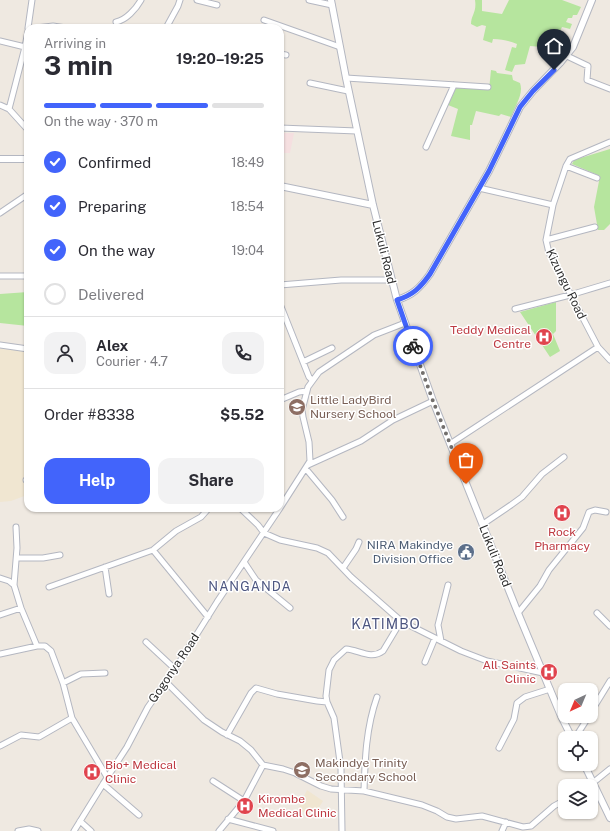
<!DOCTYPE html>
<html lang="en">
<head>
<meta charset="utf-8">
<style>
  body { margin:0; font-family:"Public Sans",sans-serif; background:#f2f2f3; color:#2b2b33; height:100vh; display:flex; flex-direction:column; font-size:15px; white-space:nowrap }
  * { box-sizing:border-box; margin:0 }
  p { font-size:13px; color:#7c7c81 }
  .icon { flex:none; width:22px; height:22px; fill:none; stroke:currentColor; stroke-width:2; stroke-linecap:round; stroke-linejoin:round }
  .map { position:relative; flex:1; overflow:hidden }
  .side { position:absolute; left:24px; top:24px; width:260px; height:488px; display:flex; flex-direction:column; background:#fff; border-radius:12px; box-shadow:0 1px 3px #0004 }
  .side>* { flex:none }
  .needle { width:26px; rotate:224deg }
  .buttons { position:absolute; left:558px; top:683px; display:grid; gap:8px }
  .buttons a { display:grid; place-items:center; width:40px; height:40px; border-radius:8px; background:#fff; box-shadow:0 1px 3px #0004; font-size:20px }
  .pin { position:absolute; display:grid; place-items:center; width:34px; height:34px; color:#fff; margin:-41px -17px; border-radius:50% 50% 50% 0; rotate:-45deg; box-shadow:0 0 4px #0007 }
  .pin .icon { rotate:45deg }
  .courier { position:absolute; display:grid; place-items:center; width:40px; height:40px; margin:-20px; border:3px solid #4264fb; border-radius:50%; background:#fff; color:#222; box-shadow:0 1px 5px #0007 }
  .headline em { font-style:normal; font-weight:700 }
  .headline div { display:flex; flex-direction:column-reverse }
  .headline { display:flex; align-items:center; justify-content:space-between; height:68px; padding:0 20px }
  h1 { font-size:26px; font-weight:700; line-height:30px }
  .bar { display:grid; grid-template-columns:repeat(4,1fr); gap:6px 4px; align-content:center; height:48px; padding:0 20px }
  .bar i { height:5px; border-radius:3px; background:#e1e1e2 }
  .bar .active { background:#4264fb }
  .bar p { grid-column:span 4 }
  .line { display:flex; align-items:center; gap:10px; padding:0 20px; border-top:1px solid #e1e1e2 }
  .line div { flex:1 }
  .round { display:grid; place-items:center; flex:none; width:42px; height:42px; border-radius:12px; background:#f2f2f3 }
  ol { padding:0 20px; list-style:none }
  li { display:flex; align-items:center; gap:12px; height:44px }
  li p { margin-inline-start:auto }
  li .icon { padding:4px; border-radius:50%; background:#4264fb; color:#fff; stroke-width:4 }
  li:last-child { color:#7c7c81 }
  li i { width:22px; height:22px; border:2px solid #e1e1e2; border-radius:50% }
  .cta { display:flex; gap:8px; margin-top:auto; padding:8px 20px }
  .cta a { flex:1; height:46px; border-radius:12px; background:#4264fb; color:#fff; font-size:16px; font-weight:700; line-height:46px; text-align:center }
  .cta a+a { background:#f2f2f3; color:#2b2b33 }
  .map>svg:first-child { display:block }
  .education { fill:#f0e6d1 }
  .medical { fill:#f5dfe0 }
  .green { fill:#b6e59e }
  .lines { fill:none; stroke-linecap:round; stroke-linejoin:round }
  .minor-casing { stroke:#b4b7c1; stroke-width:7 }
  .tertiary-casing { stroke:#b4b7c1; stroke-width:8 }
  .minor { stroke:#fff; stroke-width:5 }
  .tertiary { stroke:#fff; stroke-width:6 }
  .done { stroke:#726f6d; stroke-width:4; stroke-dasharray:0 7.2 }
  .route { stroke:#4264fb; stroke-width:5 }
  .labels { text-anchor:middle; dominant-baseline:central; stroke-width:3; stroke-linejoin:round; paint-order:stroke }
  .street-label { font-size:12px; fill:#2e2e2e; stroke:#fff }
  .health-label { font-size:12px; fill:#be3a42; stroke:#fff; text-anchor:end }
  .education-label { font-size:12px; fill:#785e54; stroke:#fff; text-anchor:start }
  .service-label { font-size:12px; fill:#4e5e75; stroke:#fff; text-anchor:end }
  .neighbourhood-label { font-size:13px; letter-spacing:1px; fill:#4d5680; stroke:#fff }
  .quarter-label { font-size:14px; letter-spacing:1px; fill:#4d5680; stroke:#fff }
</style>
</head>
<body>
<div class="map">
<svg width="610" height="831" viewBox="0 0 610 831">
  <rect width="100%" height="100%" fill="#efe9e1"/>
  <path class="education" d="M0,349l28,2v128l-3,1 2,15 -16,6 -11,1z
    M307,790l16,11 -8,13 -18,-3z"/>
  <path class="medical" d="M280,133h14l-4,20h-7l-3,11z"/>
  <path class="green" d="M475,0h7v11l20,3 7,-14h53l19,7 -4,8h-4l-1,3h-4l-2,4 6,2 -2,5 -8,-2 -4,9 1,4 9,2 -2,4 -11,-2 -6,6 -7,-3 -12,-1 -5,18 -10,1 -3,7 -7,-2 7,-23 4,1 1,-4c-8,-3 -15,-5 -24,-5l-1,4 -9,-3 3,-14 -4,-1 -5,2 -6,-3c0,-9 6,-12 4,-24z
    M491,70l5,1 1,2 15,2 1,5 7,3c4,11 -5,23 -9,34l-10,-3 -2,2 -23,-5 -4,14h-2v15l-19,-4 7,-27 -10,-4 9,-19 32,4z
    M610,149v75l-6,6h-6l-4,-23 6,-31 -28,-12 2,-4z
    M28,292v34l-28,-3v-29z
    M556,302v29l-3,3 7,17 -10,6 -30,-45z"/>
  <g class="lines">
    <g class="minor-casing">
      <path id="minor" d="M197,0l20,5
        M309,0l23,5
        M264,20l76,27
        M116,22c10,-2 20,-13 25,-22
        M28,28l4,-28
        M36,28l17,-2 13,2
        M166,28l12,-22 2,-6
        M28,31l-3,16 -16,62 19,21
        M0,41l25,6
        M280,54l6,1
        M567,56l21,10 -1,14 23,9
        M346,78l142,9
        M310,83l38,8
        M0,105l9,4
        M280,128l77,3
        M426,147l28,-62
        M566,166l31,12
        M479,188l74,17 -7,35 3,13 49,94 12,13
        M553,205l13,-39 4,-7 40,-17
        M0,213l28,-19
        M546,240l49,-13
        M0,276h28
        M280,285l61,-5h50
        M280,304l29,73 3,3
        M515,309l55,-14 40,-12
        M0,345l28,4
        M303,362l29,-14
        M280,400l19,-8 8,-1
        M450,444l148,-97
        M308,465l53,-24 32,-21 40,-19
        M306,469l26,31 11,17
        M26,480h2
        M240,508l18,17 6,8 16,7 37,8 11,5 23,24 50,44 60,30 26,10 56,12
        M280,508l30,-47 -1,-19 -6,-25 -1,-7 6,-23 11,-15 55,-37 31,-12
        M483,524l28,-19 11,-8 20,-23 22,-17
        M16,527l1,21 -3,37 7,23 16,38h8l6,5 12,32 9,35 35,59
        M153,550l55,67
        M17,558h26l17,-3
        M244,562l12,18 34,28
        M105,567l4,27
        M343,568l13,-19 3,-7
        M0,578l9,3 5,4
        M49,587l104,-37 23,-19 25,-14 8,-9
        M518,613l22,-27 9,-16 34,-42 6,-16 6,-2 11,2
        M597,613l13,13
        M0,615l21,-7
        M441,641l-3,-16 10,-40
        M146,642l29,27
        M0,654l37,-8
        M425,662l10,-24
        M166,682l38,38 18,12 18,9 11,9 12,15
        M63,683l18,-9 24,-1
        M591,712l19,-31
        M227,735l24,-42 5,-5 21,6 40,7 10,1
        M575,738l14,-22
        M0,746l21,-11 18,2 33,-19
        M499,748l15,-29 3,-16 8,-6 25,-8
        M213,781l31,20
        M103,784l36,31
        M589,786l21,-17
        M364,791c1,-32 2,-63 13,-94
        M228,819l45,12
        M80,821l11,10
        M18,831l11,-2 9,2
        M74,831l29,-47 24,-37 21,-40 27,-38 42,-67 63,-94
        M219,831l25,-30 19,-36 20,4 12,4 26,13 10,3 33,2 58,14 15,6 10,6 9,2 26,-3 41,11 8,-1 23,-20 11,-6
        M342,831l-1,-62 -7,-51 -7,-16 -1,-6 3,-26 5,-10 12,-11c13,1 25,11 37,2l18,-30
        M502,831l4,-9"/>
    </g>
    <g class="tertiary-casing">
      <path id="tertiary" d="M331,0l15,78 27,127 24,95 36,101 85,212 43,103 11,22
        M0,159h28
        M280,186l93,19
        M397,300c16,-5 23,-12 33,-26l59,-103 31,-64 13,-16 27,-28 13,-16 19,-47
        M584,764l26,54"/>
    </g>
    <use href="#minor" class="minor"/>
    <use href="#tertiary" class="tertiary"/>
  </g>
  <g class="lines">
    <path class="done" d="M413,346l20,55 33,83"/>
    <path class="route" d="M413,346l-16,-46c16,-5 23,-12 33,-26l59,-103 31,-64 13,-16 21,-21"/>
  </g>
  <defs>
    <g id="hospital-disc" transform="scale(0.9)"><circle r="9.5" fill="#e0444e" stroke="#fff"/><path d="M-5-5h3v3.5h4V-5h3V5h-3V1.5h-4V5h-3Z" fill="#fff"/></g>
    <g id="school-disc" transform="scale(0.9)"><circle r="9.5" fill="#8d6e63" stroke="#fff"/><path d="M0-5L7-2L0 1L-7-2ZM-4 1L0 2.5L4 1V4Q0 6-4 4Z" fill="#fff"/></g>
    <g id="civic-disc" transform="scale(0.9)"><circle r="9.5" fill="#5c6f8a" stroke="#fff"/><path d="M-.6-6.5H3V-4.5H.6V-3L4-1V1h2V6H-6V1h2V-1L-.6-3ZM-1.2 2.5V6h2.4V2.5Z" fill="#fff"/></g>
  </defs>
  <g fill-rule="evenodd">
    <use href="#hospital-disc" x="544" y="337"/>
    <use href="#school-disc" x="297" y="407"/>
    <use href="#hospital-disc" x="562" y="513"/>
    <use href="#civic-disc" x="466" y="552"/>
    <use href="#hospital-disc" x="549" y="672"/>
    <use href="#school-disc" x="302" y="770"/>
    <use href="#hospital-disc" x="92" y="772"/>
    <use href="#hospital-disc" x="245" y="806"/>
  </g>
  <g class="labels">
    <g class="street-label">
      <text transform="translate(384 252) rotate(76)">Lukuli Road</text>
      <text transform="translate(566 284) rotate(64)">Kizungu Road</text>
      <text transform="translate(495 556) rotate(68)">Lukuli Road</text>
      <text transform="translate(174 668) rotate(-56)">Gogonya Road</text>
    </g>
    <g class="health-label">
      <text x="531" y="330">Teddy Medical<tspan x="531" dy="14">Centre</tspan></text>
      <text x="562" y="532" text-anchor="middle">Rock<tspan x="562" dy="14">Pharmacy</tspan></text>
      <text x="536" y="665">All Saints<tspan x="536" dy="14">Clinic</tspan></text>
      <text x="105" y="765" text-anchor="start">Bio+ Medical<tspan x="105" dy="14">Clinic</tspan></text>
      <text x="258" y="799" text-anchor="start">Kirombe<tspan x="258" dy="14">Medical Clinic</tspan></text>
    </g>
    <g class="education-label">
      <text x="310" y="400">Little LadyBird<tspan x="310" dy="14">Nursery School</tspan></text>
      <text x="315" y="763">Makindye Trinity<tspan x="315" dy="14">Secondary School</tspan></text>
    </g>
    <g class="service-label">
      <text x="453" y="545">NIRA Makindye<tspan x="453" dy="14">Division Office</tspan></text>
    </g>
    <g class="neighbourhood-label">
      <text x="250" y="586">NANGANDA</text>
    </g>
    <g class="quarter-label">
      <text x="386" y="624">KATIMBO</text>
    </g>
  </g>
</svg>
<div class="buttons">
<a><svg class="needle" viewBox="-14 -14 28 28"><path d="M0-13l5 13h-10z" fill="#e53935"/><path d="M0 13l5-13h-10z" fill="#7c7c81"/></svg></a>
<a><svg class="icon" aria-label="locate" viewBox="0 0 24 24"><circle cx="12" cy="12" r="6"/><path d="M12 2v4M12 18v4M2 12h4M18 12h4"/></svg></a>
<a><svg class="icon" aria-label="layers" viewBox="0 0 24 24"><path d="M12 4l9 5-9 5-9-5zM3 14l9 5 9-5"/></svg></a>
</div>
<div class="pin" style="left:466px;top:484px;background:#ea580c"><svg class="icon" aria-label="bag" viewBox="0 0 24 24"><path d="M5 8h14l-1 12H6zM9 8a3 3 0 0 1 6 0"/></svg></div>
<div class="pin" style="left:554px;top:70px;background:#1f2937"><svg class="icon" aria-label="home" viewBox="0 0 24 24"><path d="M3 11l9-7 9 7M6 9v11h12V9"/></svg></div>
<div class="courier" style="left:413px;top:346px"><svg class="icon" aria-label="bike" viewBox="0 0 24 24"><circle cx="6" cy="16" r="4"/><circle cx="18" cy="16" r="4"/><path d="M6 16l4-8h5l3 8M10 8l3 8H6M13 5h3"/></svg></div>
<section class="side">
<div class="headline"><div><h1>3 min</h1><p>Arriving in</p></div><em>19:20–19:25</em></div>
<div class="bar"><i class="active"></i><i class="active"></i><i class="active"></i><i></i><p>On the way · 370 m</p></div>
<ol>
<li><svg class="icon" aria-label="check" viewBox="0 0 24 24"><path d="M5 12l5 5 9-10"/></svg>Confirmed<p>18:49</p></li>
<li><svg class="icon" aria-label="check" viewBox="0 0 24 24"><path d="M5 12l5 5 9-10"/></svg>Preparing<p>18:54</p></li>
<li><svg class="icon" aria-label="check" viewBox="0 0 24 24"><path d="M5 12l5 5 9-10"/></svg>On the way<p>19:04</p></li>
<li><i></i>Delivered</li>
</ol>
<div class="line" style="height:72px"><a class="round"><svg class="icon" aria-label="person" viewBox="0 0 24 24"><circle cx="12" cy="8" r="4"/><path d="M4 21q1-7 8-7t8 7"/></svg></a><div><b>Alex</b><p>Courier · 4.7</p></div><a class="round"><svg class="icon" aria-label="phone" viewBox="0 0 24 24"><path d="M5 4h4l2 5-3 2q2 4 5 5l2-3 5 2v4C11 20 4 13 5 4z"/></svg></a></div>
<div class="line" style="height:52px"><div>Order #8338</div><b>$5.52</b></div>
<div class="cta"><a>Help</a><a>Share</a></div>
</section>
</div>
</body>
</html>
